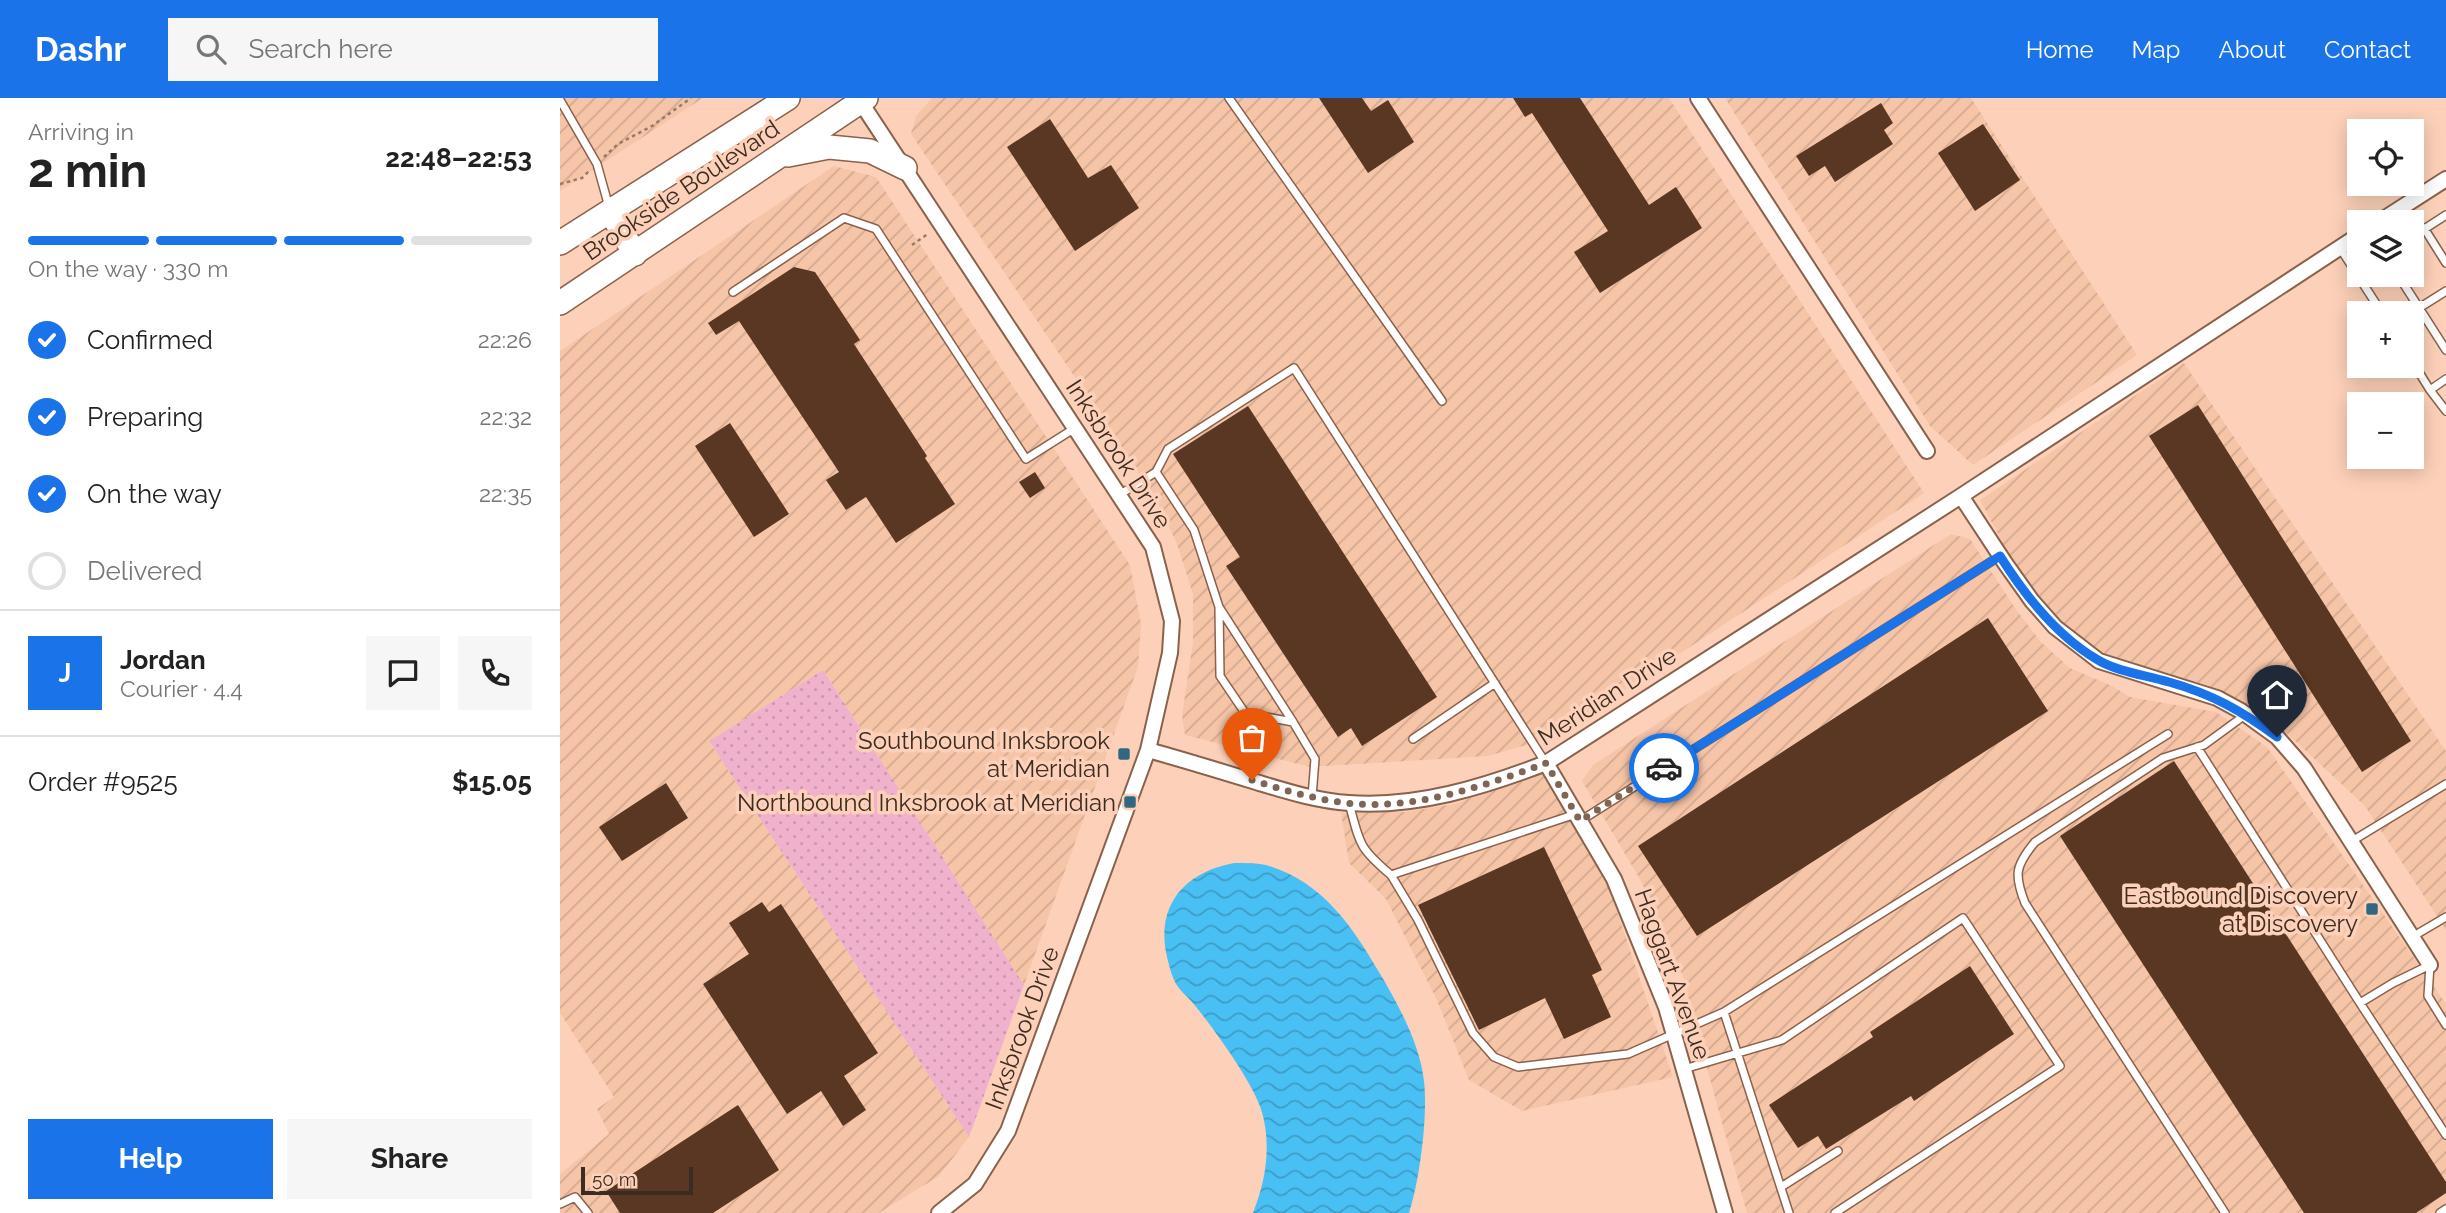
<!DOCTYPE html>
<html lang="en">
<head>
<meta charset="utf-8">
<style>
  body { margin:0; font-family:Raleway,sans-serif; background:#f6f6f6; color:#222; height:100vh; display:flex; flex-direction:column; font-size:26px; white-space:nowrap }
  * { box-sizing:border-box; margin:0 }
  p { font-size:23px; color:#767676 }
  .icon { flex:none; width:38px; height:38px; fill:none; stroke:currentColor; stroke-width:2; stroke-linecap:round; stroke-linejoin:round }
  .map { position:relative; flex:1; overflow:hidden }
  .sheet { display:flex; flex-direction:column; background:#fff; width:560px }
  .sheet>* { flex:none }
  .controls { position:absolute; left:1787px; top:21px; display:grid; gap:14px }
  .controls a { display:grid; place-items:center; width:77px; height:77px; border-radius:0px; background:#fff; box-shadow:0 4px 18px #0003; font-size:35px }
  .scale { position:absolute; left:21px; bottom:18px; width:112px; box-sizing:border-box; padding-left:7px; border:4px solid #3b2b21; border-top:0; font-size:19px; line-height:24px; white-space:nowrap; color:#3b2b21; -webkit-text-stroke:5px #fdd1b9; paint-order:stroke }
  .pin { position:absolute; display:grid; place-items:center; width:60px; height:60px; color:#fff; margin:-72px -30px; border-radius:50% 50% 50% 0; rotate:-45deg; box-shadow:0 0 7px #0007 }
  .pin .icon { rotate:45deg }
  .courier { position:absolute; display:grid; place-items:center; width:70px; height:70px; margin:-35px; border:5px solid #1a73e8; border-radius:50%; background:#fff; color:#222; box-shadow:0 2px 9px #0007 }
  .headline em { font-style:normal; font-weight:700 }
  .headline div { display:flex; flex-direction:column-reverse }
  .headline { display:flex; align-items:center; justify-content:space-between; height:119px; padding:0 28px }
  h1 { font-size:46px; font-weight:700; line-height:52px }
  .bar { display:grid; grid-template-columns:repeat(4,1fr); gap:10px 7px; align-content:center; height:84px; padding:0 28px }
  .bar i { height:9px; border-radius:5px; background:#e0e0e0 }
  .bar .active { background:#1a73e8 }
  .bar p { grid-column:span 4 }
  .line { display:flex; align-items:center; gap:18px; padding:0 28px; border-top:2px solid #e0e0e0 }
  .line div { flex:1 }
  .round { display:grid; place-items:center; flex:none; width:74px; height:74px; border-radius:0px; background:#f6f6f6 }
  ol { padding:0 28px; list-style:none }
  li { display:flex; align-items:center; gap:21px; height:77px }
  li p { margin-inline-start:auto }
  li .icon { padding:7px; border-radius:50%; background:#1a73e8; color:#fff; stroke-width:4 }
  li:last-child { color:#767676 }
  li i { width:38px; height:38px; border:4px solid #e0e0e0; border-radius:50% }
  .button { display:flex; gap:14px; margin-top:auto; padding:14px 28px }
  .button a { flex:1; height:80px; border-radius:0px; background:#1a73e8; color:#fff; font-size:28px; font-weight:700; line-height:80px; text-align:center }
  .button a+a { background:#f6f6f6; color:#222 }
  header { display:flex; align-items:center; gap:42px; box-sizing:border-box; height:98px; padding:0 35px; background:#1a73e8; color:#fff }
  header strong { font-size:33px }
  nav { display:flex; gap:38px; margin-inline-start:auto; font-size:24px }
  .search { width:490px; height:63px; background:#f6f6f6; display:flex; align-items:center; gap:18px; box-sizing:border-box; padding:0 24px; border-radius:0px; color:#767676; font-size:26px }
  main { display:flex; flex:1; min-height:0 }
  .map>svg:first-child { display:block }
  .industrial { fill:url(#industrial-furrows) }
  .grass { fill:url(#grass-dots) }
  .water { fill:url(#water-waves) }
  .building { fill:#593722 }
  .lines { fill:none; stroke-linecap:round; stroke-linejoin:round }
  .service-casing { stroke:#88624d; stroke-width:10 }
  .minor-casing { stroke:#88624d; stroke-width:18 }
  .primary-casing { stroke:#88624d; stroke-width:26 }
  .path { stroke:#977a69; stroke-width:2.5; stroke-dasharray:3.5 3.5; stroke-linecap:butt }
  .service { stroke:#fff; stroke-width:7 }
  .minor { stroke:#fff; stroke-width:14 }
  .primary { stroke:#fff; stroke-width:23 }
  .done { stroke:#7f6556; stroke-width:7; stroke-dasharray:0 12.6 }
  .route { stroke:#1a73e8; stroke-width:9 }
  .poi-dot { fill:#306882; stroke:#fdd1b9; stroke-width:2.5 }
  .labels { text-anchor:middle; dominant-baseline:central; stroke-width:7; stroke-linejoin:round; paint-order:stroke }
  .street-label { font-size:24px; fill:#3b2b21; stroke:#fdd1b9 }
  .poi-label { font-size:24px; fill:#3b2b21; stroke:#fdd1b9; text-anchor:end }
</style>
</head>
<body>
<header>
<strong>Dashr</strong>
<div class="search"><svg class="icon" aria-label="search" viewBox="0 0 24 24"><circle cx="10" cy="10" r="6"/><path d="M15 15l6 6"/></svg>Search here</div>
<nav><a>Home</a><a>Map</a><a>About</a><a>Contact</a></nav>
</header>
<main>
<section class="sheet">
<div class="headline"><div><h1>2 min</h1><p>Arriving in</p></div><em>22:48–22:53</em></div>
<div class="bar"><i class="active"></i><i class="active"></i><i class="active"></i><i></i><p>On the way · 330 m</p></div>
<ol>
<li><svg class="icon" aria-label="check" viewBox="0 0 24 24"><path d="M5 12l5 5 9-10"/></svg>Confirmed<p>22:26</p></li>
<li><svg class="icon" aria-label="check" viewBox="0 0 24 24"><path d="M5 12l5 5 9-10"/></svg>Preparing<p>22:32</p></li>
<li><svg class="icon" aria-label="check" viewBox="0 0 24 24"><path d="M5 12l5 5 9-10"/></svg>On the way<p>22:35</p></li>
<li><i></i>Delivered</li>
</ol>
<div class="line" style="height:126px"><b class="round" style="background:#1a73e8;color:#fff">J</b><div><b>Jordan</b><p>Courier · 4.4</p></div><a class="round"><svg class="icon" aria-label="chat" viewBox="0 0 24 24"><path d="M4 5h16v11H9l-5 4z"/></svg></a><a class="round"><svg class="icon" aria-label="phone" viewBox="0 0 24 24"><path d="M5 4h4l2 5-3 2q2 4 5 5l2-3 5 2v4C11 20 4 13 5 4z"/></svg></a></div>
<div class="line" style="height:91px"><div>Order #9525</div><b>$15.05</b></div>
<div class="button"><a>Help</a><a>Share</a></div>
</section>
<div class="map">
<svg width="1886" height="1115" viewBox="0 0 1886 1115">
  <defs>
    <pattern id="industrial-furrows" width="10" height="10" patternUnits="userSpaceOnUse" patternTransform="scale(1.75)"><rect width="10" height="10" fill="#f6c5a8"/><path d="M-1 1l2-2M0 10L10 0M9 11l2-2" fill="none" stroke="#d4a990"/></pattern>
    <pattern id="grass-dots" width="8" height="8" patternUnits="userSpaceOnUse" patternTransform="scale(1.75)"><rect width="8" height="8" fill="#f0b1cd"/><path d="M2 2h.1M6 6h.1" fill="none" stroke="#cf98b0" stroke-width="1.8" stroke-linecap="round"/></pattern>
    <pattern id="water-waves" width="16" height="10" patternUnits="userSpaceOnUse" patternTransform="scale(1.75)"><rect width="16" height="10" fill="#49c0f4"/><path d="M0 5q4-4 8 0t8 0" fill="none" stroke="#3e9cc5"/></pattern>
  </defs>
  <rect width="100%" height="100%" fill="#fdd1b9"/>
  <path class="industrial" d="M0,0h143l-143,93z
    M372,0h737l255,395 -362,238 -19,9 -55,16 -178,11 -125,-32 -3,-20 11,-73v-48l-16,-50 -16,-34 -29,-48 -221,-328 5,-18z
    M1165,0h246l166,257 -164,110 -43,-39z
    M274,68l42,11 254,388 11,59 -3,43 -114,318 -201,-315 -114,71 260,396 -30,39 -60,37h-319v-39l49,-40 -12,-25 17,-12 -54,-84v-662z
    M1624,265l262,388v179l-81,-124 -88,-82 -67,-38 -106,-31 -47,-36 -42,-53 -35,-66z
    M1391,436l19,5 47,72 24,31 29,26 42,18 18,11 86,15 51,35 179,257v209h-699l-57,-206 -5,-26 -44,-100 -59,-100 11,-16z
    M983,673l64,111 66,195 -151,34 -53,-31 -33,-82 -50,-99 -37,-36 -8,-50 64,-1 49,-8z"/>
  <path class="grass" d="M263,572l201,315 -55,152 -260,-396z"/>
  <path class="water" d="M674,765c10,0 22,0 32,2 56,16 86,61 113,107 19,32 41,72 45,109 4,34 -4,98 -15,132h-156c13,-33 19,-69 8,-104 -9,-28 -49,-83 -69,-107 -6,-7 -13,-12 -17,-20 -4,-8 -6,-17 -8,-25 -12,-52 18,-85 67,-94z"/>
  <path class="building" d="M759,0h43l9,13 17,-11 26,42 -46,31z
    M953,0h67l69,107 27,-18 26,41 -102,65 -26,-41 34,-21 -76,-118 -7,4z
    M1321,5l12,20 -9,7 9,14 -58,38 -10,-16 -16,10 -13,-20z
    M490,21l38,59 23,-13 28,43 -64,43 -68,-104z
    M1423,26l37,56 -45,31 -37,-58z
    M234,169l21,5 45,68 -6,4 73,112 -2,2 30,46 -59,39 -30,-46 -20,13 -20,-30 13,-8 -100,-151 -23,14 -8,-12z
    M1638,307l213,336 -49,31 -213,-336z
    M688,308l189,291 -75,49 -11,-18 -13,9 -112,-171 14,-9 -67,-103z
    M170,325l59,91 -35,23 -59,-91z
    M475,374l10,16 -15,10 -11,-16z
    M1428,520l60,93 -351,225 -59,-90z
    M1614,663l272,421v11l-30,20h-112l-244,-377z
    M106,685l22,35 -66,43 -23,-34z
    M984,749l58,123 -10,5 19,42 -47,22 -19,-41 -66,32 -61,-125z
    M202,804l7,10 12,-8 97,149 -34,23 22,34 -23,16 -22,-35 -34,23 -84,-130 46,-30 -20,-31z
    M1410,868l44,68 -100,67 -3,-5 -85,53 -8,-13 -20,12 -29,-43 104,-68 -3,-5z
    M178,1007l41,65 -66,43h-93l-14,-22z"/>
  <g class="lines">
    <g class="service-casing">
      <path id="service" d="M669,0l213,303
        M0,2l37,64 12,43
        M1864,130l22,35
        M1852,139l34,-22
        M1780,150l42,65
        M1838,177l48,75
        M173,194l111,-74 32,11 150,230 49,-31
        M1851,215l35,-22
        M1852,263l18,29 16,-11
        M1870,292l16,21
        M596,374l12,-23 126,-81 251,394
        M559,397l37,-23 38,58 25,77 74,115 22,37 -3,38
        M659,510l1,68 25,37 48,9
        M853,641l82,-56
        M1637,649l163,256 33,-20 37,-18 -2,31 18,29
        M789,705c11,41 9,44 42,72l185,-61
        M1020,723l420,-265
        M1792,743l94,-57
        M831,777l27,45 55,113 21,24 24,10 110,-13 96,-42 444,-278
        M1852,839l34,-20
        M1800,905l86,132
        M1164,914l65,201
        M1124,971l98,-29 181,-122 97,148 -225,147
        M1221,1089l57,-36
        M0,1106l15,-7 13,16
        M1665,1115l-200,-310c-11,-28 -10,-37 10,-61l128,-84 41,-13 41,-30
        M1880,1115l6,-4"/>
    </g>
    <g class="minor-casing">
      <path id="minor" d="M298,0l295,449 19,74 -2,32 -22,97 -140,381 -33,53 -36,29
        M1138,0l229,353
        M1819,124l67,-43
        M1401,398l44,67 27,38 23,26 44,34 118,37 24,13 36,26 27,31 126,197
        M588,652c36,10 72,21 108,32 30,9 61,19 93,21 67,5 135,-16 197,-40l415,-267 398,-261
        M986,665l68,116 52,128 59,206"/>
    </g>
    <g class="primary-casing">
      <path id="primary" d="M228,57l41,-8 41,4 35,17
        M50,113l25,43
        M0,145l228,-145
        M0,205l306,-205"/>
    </g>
    <path class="path" d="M44,59l14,-13 34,-18 39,-28
      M0,86l22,-6 7,-7
      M352,147l17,-12"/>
    <use href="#service" class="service"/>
    <use href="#minor" class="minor"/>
    <use href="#primary" class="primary"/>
  </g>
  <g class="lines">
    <path class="done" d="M692,682c31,10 62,19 94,23 67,8 138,-17 200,-40l34,58 84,-53"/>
    <path class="route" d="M1104,670l336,-212c24,38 58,81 98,104 20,12 48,15 71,22 43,12 73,29 108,55"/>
  </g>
  <g class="poi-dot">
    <rect x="557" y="649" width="14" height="14" rx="3.5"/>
    <rect x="563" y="697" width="14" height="14" rx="3.5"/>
    <rect x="1805" y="804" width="14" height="14" rx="3.5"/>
  </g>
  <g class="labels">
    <g class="street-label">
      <text transform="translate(121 92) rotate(-34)">Brookside Boulevard</text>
      <text transform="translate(559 356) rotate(57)">Inksbrook Drive</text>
      <text transform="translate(1047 598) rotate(-33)">Meridian Drive</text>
      <text transform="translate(1113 876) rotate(70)">Haggart Avenue</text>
      <text transform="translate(462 930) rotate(-70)">Inksbrook Drive</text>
    </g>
    <g class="poi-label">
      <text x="550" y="642">Southbound Inksbrook<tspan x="550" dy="28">at Meridian</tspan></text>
      <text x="556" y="704">Northbound Inksbrook at Meridian</text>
      <text x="1798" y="797">Eastbound Discovery<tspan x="1798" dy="28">at Discovery</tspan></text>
    </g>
  </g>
</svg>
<div class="controls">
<a><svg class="icon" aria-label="locate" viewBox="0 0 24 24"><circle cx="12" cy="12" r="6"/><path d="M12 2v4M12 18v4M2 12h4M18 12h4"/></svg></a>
<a><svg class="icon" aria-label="layers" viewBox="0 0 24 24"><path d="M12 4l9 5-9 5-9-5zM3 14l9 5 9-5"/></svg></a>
<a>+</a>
<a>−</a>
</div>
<div class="scale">50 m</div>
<div class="pin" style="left:692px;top:682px;background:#ea580c"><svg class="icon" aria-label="bag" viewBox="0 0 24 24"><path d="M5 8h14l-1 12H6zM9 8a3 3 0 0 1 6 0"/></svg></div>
<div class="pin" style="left:1717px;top:639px;background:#1f2937"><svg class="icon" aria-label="home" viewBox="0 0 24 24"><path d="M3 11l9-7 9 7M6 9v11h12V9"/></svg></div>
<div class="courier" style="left:1104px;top:670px"><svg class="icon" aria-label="car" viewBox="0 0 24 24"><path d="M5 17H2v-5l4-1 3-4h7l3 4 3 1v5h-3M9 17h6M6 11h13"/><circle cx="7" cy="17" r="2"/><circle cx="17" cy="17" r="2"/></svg></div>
</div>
</main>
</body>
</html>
